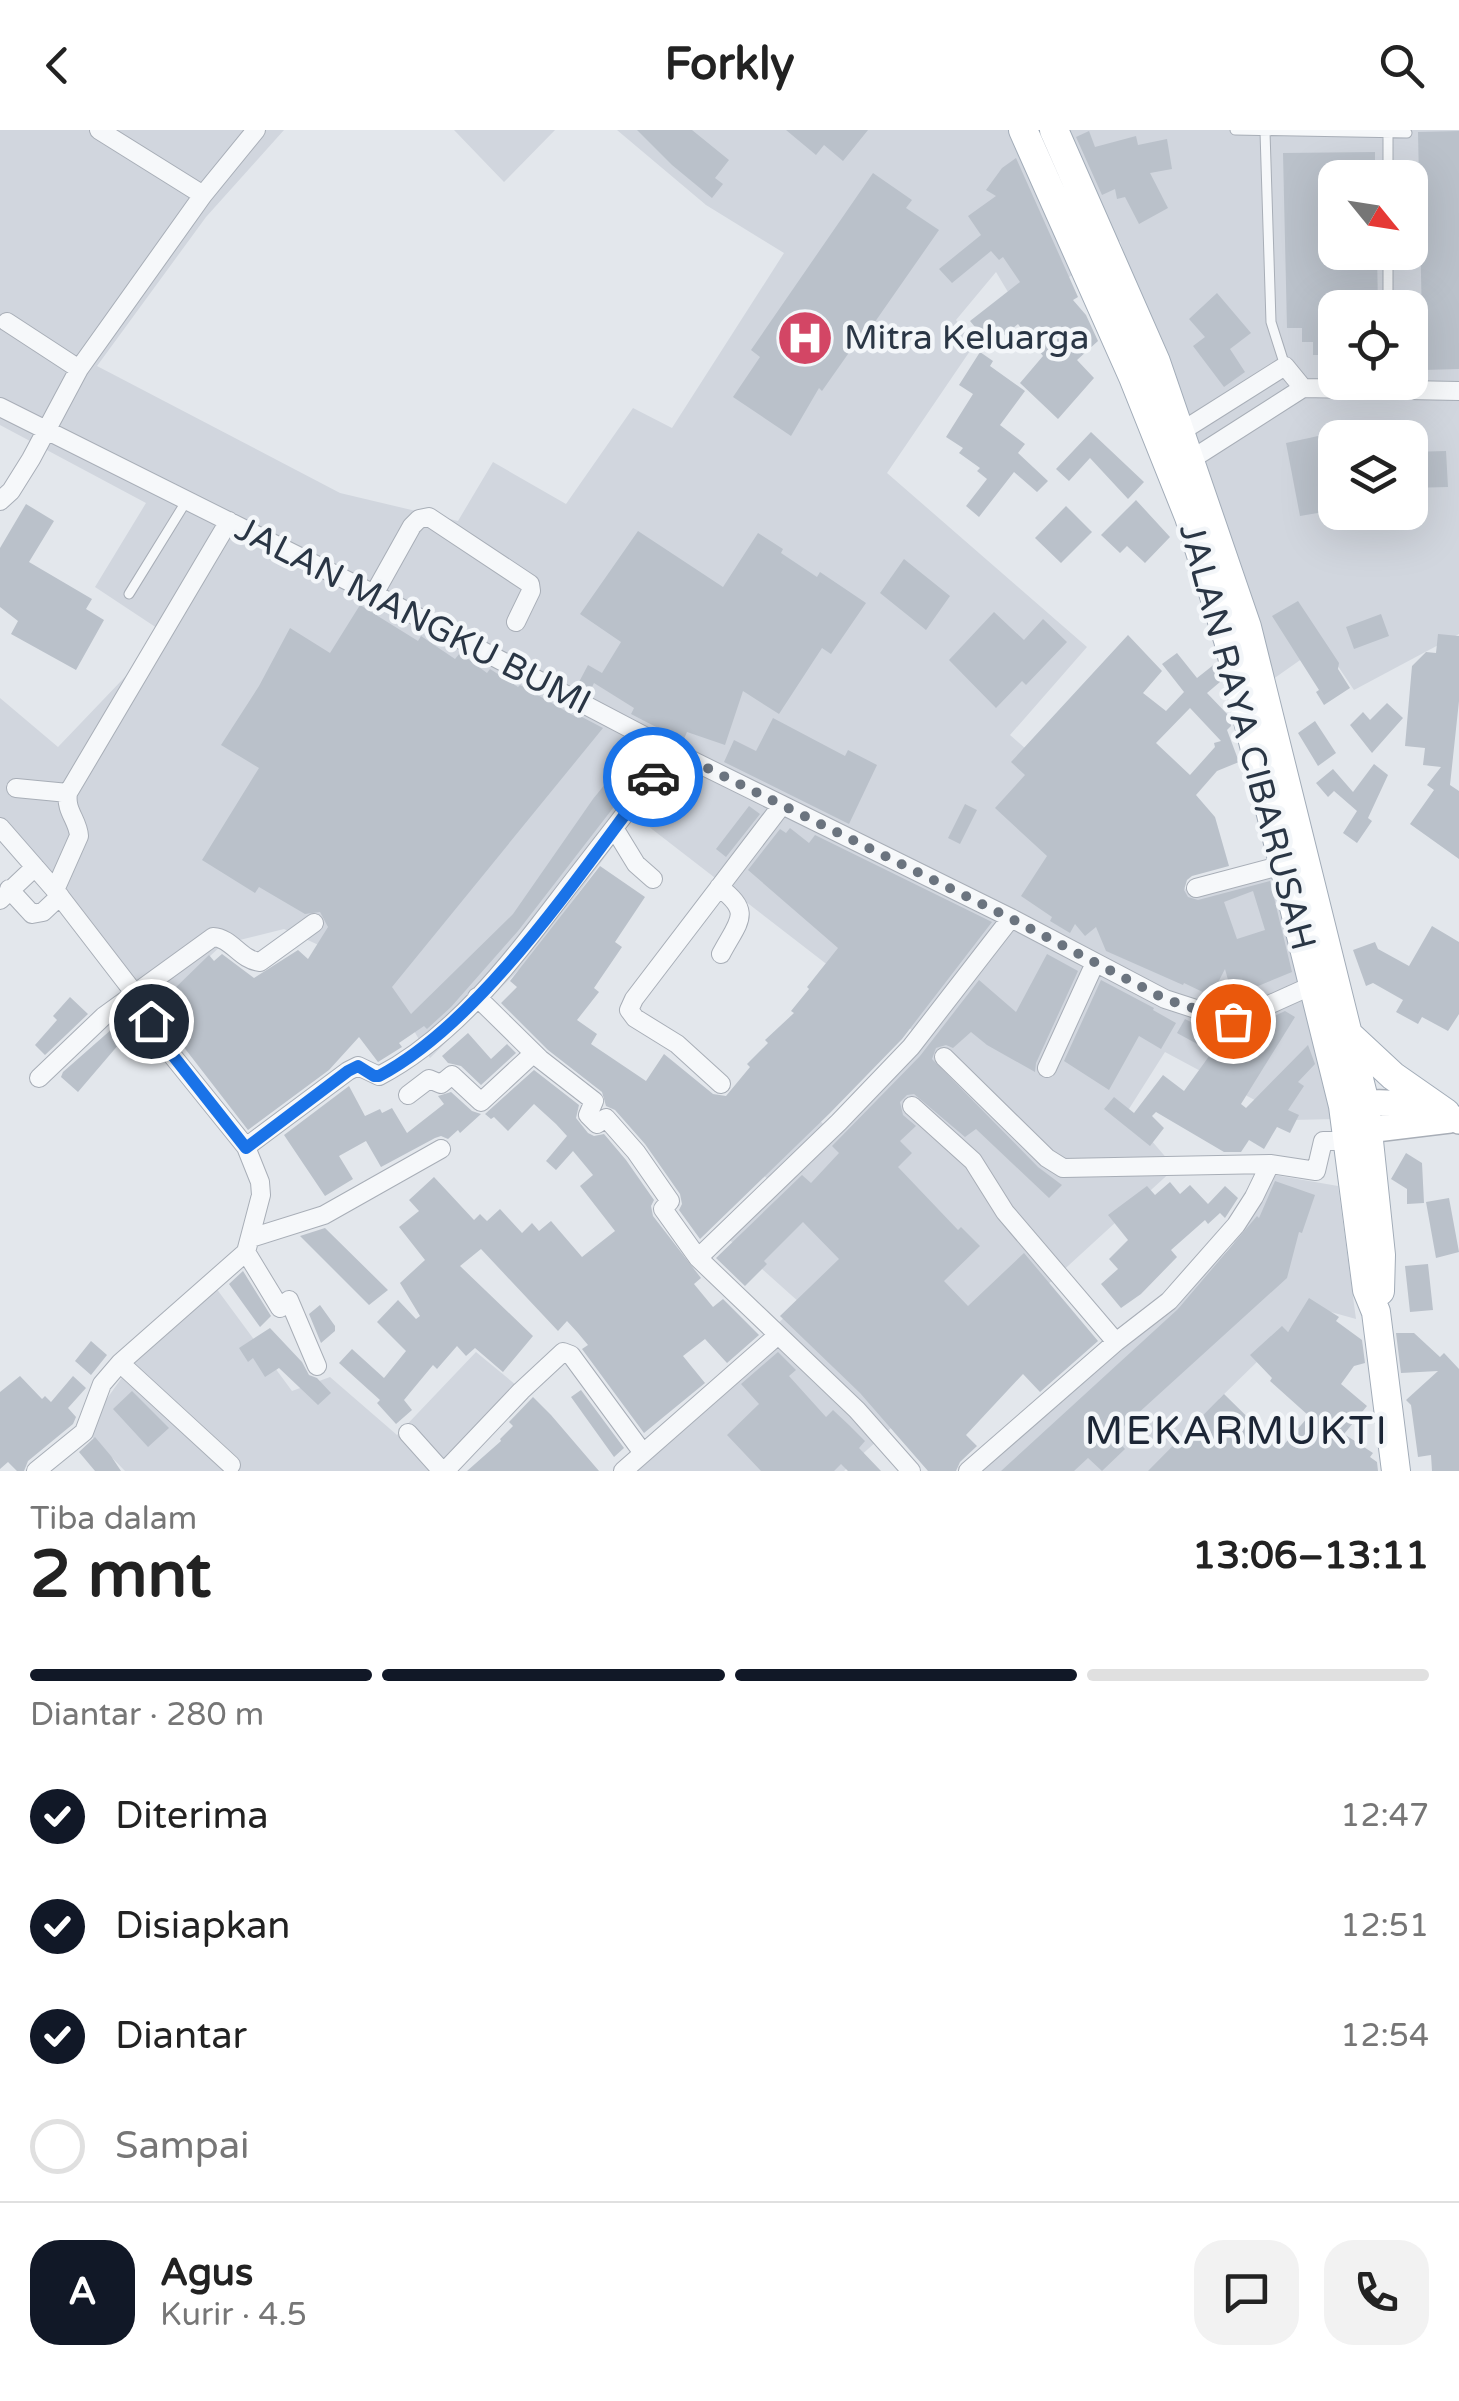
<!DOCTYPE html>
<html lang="id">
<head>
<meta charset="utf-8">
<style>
  body { margin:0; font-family:"Varela Round",sans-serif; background:#f2f2f2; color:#222; height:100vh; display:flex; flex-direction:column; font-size:38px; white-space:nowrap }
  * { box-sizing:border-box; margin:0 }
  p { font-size:32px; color:#767676 }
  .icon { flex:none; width:55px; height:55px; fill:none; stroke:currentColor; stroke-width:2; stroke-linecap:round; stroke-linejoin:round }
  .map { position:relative; height:1341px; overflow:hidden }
  .sheet { display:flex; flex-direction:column; background:#fff; flex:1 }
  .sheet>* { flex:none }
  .needle { width:65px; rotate:120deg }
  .tools { position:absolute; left:1318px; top:30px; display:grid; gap:20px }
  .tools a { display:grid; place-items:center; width:110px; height:110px; border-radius:20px; background:#fff; box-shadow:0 10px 40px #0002; font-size:50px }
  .pin { position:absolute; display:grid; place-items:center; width:85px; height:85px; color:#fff; margin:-42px; border:5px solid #fff; border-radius:50%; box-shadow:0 2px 10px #0007 }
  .courier { position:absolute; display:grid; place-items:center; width:100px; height:100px; margin:-50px; border:8px solid #1a73e8; border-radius:50%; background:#fff; color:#222; box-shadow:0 2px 12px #0007 }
  .summary em { font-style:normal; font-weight:700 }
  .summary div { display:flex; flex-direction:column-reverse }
  .summary { display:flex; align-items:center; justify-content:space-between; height:170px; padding:0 30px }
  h1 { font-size:65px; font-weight:700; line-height:75px }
  .bar { display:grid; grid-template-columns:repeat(4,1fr); gap:15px 10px; align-content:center; height:120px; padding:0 30px }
  .bar i { height:12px; border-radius:8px; background:#e0e0e0 }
  .bar .on { background:#111827 }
  .bar p { grid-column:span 4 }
  .line { display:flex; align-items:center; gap:25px; padding:0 30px; border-top:2px solid #e0e0e0 }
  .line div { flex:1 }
  .round { display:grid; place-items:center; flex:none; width:105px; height:105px; border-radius:30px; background:#f2f2f2 }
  ol { padding:0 30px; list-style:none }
  li { display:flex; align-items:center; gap:30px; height:110px }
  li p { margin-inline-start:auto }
  li .icon { padding:10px; border-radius:50%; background:#111827; color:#fff; stroke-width:4 }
  li:last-child { color:#767676 }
  li i { width:55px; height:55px; border:5px solid #e0e0e0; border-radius:50% }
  header { display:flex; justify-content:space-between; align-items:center; height:130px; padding:0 30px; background:#fff; font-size:45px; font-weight:700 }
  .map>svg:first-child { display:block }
  .built { fill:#d1d6de; fill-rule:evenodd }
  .building { fill:#bac1ca; fill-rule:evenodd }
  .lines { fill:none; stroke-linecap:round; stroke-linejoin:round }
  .lane-casing { stroke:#a8aeb7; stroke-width:11 }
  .street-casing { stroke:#a8aeb7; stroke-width:20 }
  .secondary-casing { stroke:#a8aeb7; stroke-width:28 }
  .primary-casing { stroke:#a2acb8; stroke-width:30 }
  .lane { stroke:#f6f8fa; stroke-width:9 }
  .street { stroke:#f6f8fa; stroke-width:18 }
  .secondary { stroke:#fff; stroke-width:25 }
  .primary { stroke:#fff; stroke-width:28 }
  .done { stroke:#6b747f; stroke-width:10; stroke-dasharray:0 18 }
  .route { stroke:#1a73e8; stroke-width:12 }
  .labels { text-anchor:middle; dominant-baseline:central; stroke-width:9; stroke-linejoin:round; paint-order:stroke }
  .poi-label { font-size:35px; fill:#2a3645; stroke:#f3f6f9; text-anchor:start }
  .street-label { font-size:35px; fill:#2a3645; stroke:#f3f6f9 }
  .quarter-label { font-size:40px; letter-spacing:2.5px; fill:#1c2636; stroke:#f3f6f9 }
</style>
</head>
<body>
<header><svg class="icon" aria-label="back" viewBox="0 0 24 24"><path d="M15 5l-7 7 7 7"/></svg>Forkly<svg class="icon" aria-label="search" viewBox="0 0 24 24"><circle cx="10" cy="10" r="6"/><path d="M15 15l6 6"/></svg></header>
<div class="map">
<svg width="1459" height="1341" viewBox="0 0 1459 1341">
  <rect width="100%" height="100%" fill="#e3e7ec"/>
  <path class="built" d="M0,0h284l-78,87 -109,149 243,127 118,28 35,-59 73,42 67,-96 39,20 112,-175 -78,-48 -89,-75h403l10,16 38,-16h391v504l-105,56 -31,-46 -61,43 -142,-446 -100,71 -24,-40 -40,48 18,25 -87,128 200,174 -77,88 179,157 79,-22 68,249 -44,1 -127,-68 -38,60 48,56 -331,303h-227l183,-168 -77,-69 50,-50 -63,-58 50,-67 69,71 88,-96 -282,-218 -105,143 -100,99 -30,-51 -34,-40 -82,-38 -61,15 -66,61 -157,-180v-127l58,49 108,-113 -71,-47 51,-84 -146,-78zM1335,48h75v74h-75zM1335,178h75v74h-75zM1335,308h75v74h-75z
    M454,0h101l-51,52z
    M1257,1042l81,14 18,133 -43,-12 -94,92 34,72h-272l252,-225z
    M216,1158l76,103 38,-14 67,58 79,-83 46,38 -69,81h-328l-35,-36 11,-28 37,-52z"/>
  <path class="building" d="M637,0h55l37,30 -14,18 8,6 -11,14 -40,-33z
    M786,0h82l-25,31 -19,-16 -8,10z
    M1089,1l6,16 41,-11 2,9 29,-6 5,30 -22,4 18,35 -29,16 -14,-27 -8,2 -2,-10 -13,6 -26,-58z
    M1459,1v238l-36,1 -5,-238z
    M1375,22v26h-40v74h42l1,56h-43v47h-22v-13h-11v-14h-15l-4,-175z
    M1016,28l62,139 -5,3 13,15 12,26 -21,19 17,18 -36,41 -38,-36 23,-27 -25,-32 -27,22 -21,-25 50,-39 -17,-25 -4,3 -8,-9 -39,32 -13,-14 42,-34 -13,-19 28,-20 -10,-6 16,-22z
    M873,43l39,27 -6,8 33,22 -69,99 -3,-2 -45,64 -3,-3 -28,48 -58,-39 27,-40 -9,-7z
    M1217,163l34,40 -21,16 15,23 -21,15 -31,-41 12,-9 -16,-18z
    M980,222l13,9 -3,5 35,25 -25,34 25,19 -7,9 30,28 -11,11 -23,-20 -35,45 -13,-11 21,-27 -10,-8 3,-3 -21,-15 4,-5 -17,-11 27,-43 -14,-9z
    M1091,302l53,50 -16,17 -38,-41 -21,23 -13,-12z
    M1332,303l3,77 -35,6 -14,-73z
    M1446,321l2,36 -38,1v-36z
    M1136,370l34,37 -25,26 -18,-17 -7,7 -19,-18z
    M26,374l28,17 -25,41 63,37 -6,10 18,11 -28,50 -65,-36 7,-13 -18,-14v-59z
    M1066,376l26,26 -31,31 -26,-25z
    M638,401l85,56 35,-54 25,16 -2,4 36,24 3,-5 46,31 -35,51 -9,-6 -43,66 -36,-23 -18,54 -38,-13 -4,9 -52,-27 3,-6 -40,-25 -3,6 -12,-7 9,-17 14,8 19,-31 -41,-28z
    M904,429l46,37 -24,34 -46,-37z
    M1298,471l41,62 -1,6 12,19 -26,17 -8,-13 3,-2 -47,-74z
    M360,475l58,36 3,-5 34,23 5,-6 27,20 3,-4 28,18 2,-2 58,33 2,-2 23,12 -211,259 19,27 102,-100 80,-115 43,-53 18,9 -136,176 -67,76 -24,22 -3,-3 -25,17 3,4 -24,15 -19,-25 -30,33 -81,60 -79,-102 19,-19 -18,-16 39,-38 5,6 8,-7 32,24 44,-28 10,9 20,-32 -8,-15 -15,2 -46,-27 -4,6 -53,-33 57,-92 -38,-23 38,-59 31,-58 40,25z
    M994,482l30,28 19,-21 24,23 -41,43 -4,-4 -26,27 -47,-48z
    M1381,484l8,22 -35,13 -8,-22z
    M1438,504l21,2v65l-9,84 9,6v68l-49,-35 24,-34 -7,-5 14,-18 -18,-2 2,-17 -20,-2 7,-80 14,-14 10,1z
    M1128,505l34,36 -19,22 23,18 18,-19 -22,-28 15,-11 20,25 19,-15 4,19 -13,11 22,23 2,10 -4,4 12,32 -22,9 -21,24 19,22 14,49 -37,10 -5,4 -3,10 4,7 10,3 72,-19 22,91 -41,17 3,3 -21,6 -8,-29 -14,27 -27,-13 -1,2 -77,-34 -10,-24 -11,9 -10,-12 -5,9 -20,-12 2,-4 -31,-21 26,-40 -52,-48 30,-33 -14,-13zM1190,578l31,33 -7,2 1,4 -25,28 -34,-32zM1253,761l12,39 -28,9 -13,-37z
    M1387,573l16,15 -31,35 -22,-28 13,-13 7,8z
    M773,588l72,38 3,-6 29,15 -28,59 -125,-62 10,-22 22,11z
    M1315,591l21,32 -18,13 -20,-33z
    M1374,634l14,11 -20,43 4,3 -15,22 -14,-10 14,-22 -23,-20 -6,6 -12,-14 17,-14 20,23z
    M965,674l12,6 -17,34 -12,-6z
    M749,676l11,8 -34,43 -10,-8z
    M790,698l19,15 6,-8 177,87 -90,117 -72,74 -130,126 -21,-29 3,-6 -2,-10 -35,-50 -30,-34 -9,-4 -4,-14 -54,-42 -47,-47 16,-16 -7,-6 90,-115 45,31 -30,45 7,5 -28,41 5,4 -22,28 20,14 -6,10 55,37 18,-27 49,40 13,2 24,-29 -3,-3 21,-21 -3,-3 29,-27 -3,-2 18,-22 -2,-2 31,-39 -90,-78 32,-41 6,4z
    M1432,796l27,16v72l-11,17 -26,-14 -4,7 -22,-12 7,-12 -30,-17 -7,3 -13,-36 22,-8 3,7 31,17z
    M1047,824l31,17 -42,92 -1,9 -48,-27 -16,-13 -18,16 -7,-3 -10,3 -4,11 106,108 24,18 -13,13 -73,-69 -11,8 -51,-43 -7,1 -7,7 3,13 13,11 -16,15 12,12 -14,14 60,63 3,-3 19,19 -36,35 24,25 56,-53 74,88 -58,51 -17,-18 -57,61 11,11 -17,16 -4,9h-28l-68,-78 -80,-77 59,-57 -36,-37 -39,39 3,3 -22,22 -29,-28 86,-83 9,8 28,-30 -7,-7 88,-90 59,-76 37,32z
    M1101,850l53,28 -1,2 23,13 -15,26 -22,-13 -30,54 -45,-29z
    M70,867l18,17 -43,41 -10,-10 22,-25 -4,-4z
    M1285,881l10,6 -54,87 5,4 62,-63 7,19 -17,18 6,4 -16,24 11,5 -9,18 -13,-6 -13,22 -15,-9 -8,12h-17l-68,-40 -4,4 12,12 -14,18 -46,-37 10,-12 20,16 29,-38 21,16 28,-39 -35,-19 8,-14 61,31 18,-29z
    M129,884l8,9 -59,69 -17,-15 2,-5z
    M468,903l23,26 16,-15 9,9 -35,32 -20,-19 -13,-3 -6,-7z
    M534,940l45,35 -3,13 12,15 6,3 10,-2 22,26 28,40 -3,6 2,10 48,62 -7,6 19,23 10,-8 36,36 -32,28 -22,-24 -22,17 22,27 -61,50 -62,-84 6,-4 -10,-12 -11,-12 -9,10 -77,-82 -21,17 73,70 -30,36 -28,-24 -9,8 -9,-10 -20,23 -4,-4 -29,35 8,10 -16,14 -19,-21 3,-3 -41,-37 13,-14 32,29 22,-27 -29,-29 21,-22 18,19 4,-3 -20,-33 25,-23 -26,-33 20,-16 -10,-11 25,-23 40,43 6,-6 7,7 13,-12 22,24 10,-10 7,8 12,-10 31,36 33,-26 -35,-45 13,-11 -20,-24 -17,19 -10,-9 21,-25 -11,-12 -22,-20 -26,27 -14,-14 -3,2 -6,-5z
    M349,956l16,30 15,-7 2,4 10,-5 15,25 37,-29 -6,-8 13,-4 21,19 9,3 -21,19 -2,-3 -10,9 -7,-3 -6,2 -54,29 -15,-26 -27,15 14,23 -28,17 -41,-61z
    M1406,1023l16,10 2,40 -17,1v-15l-16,-10z
    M1275,1051l40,14 -13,38 -3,-1 -12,46 -174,158 12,13 -23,22 -14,-13 -14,13h-73l177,-162 79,-93 2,2z
    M1170,1052l10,12 10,-9 18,19 17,-18 13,12 -13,20 -5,-5 -12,11 -3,-4 -34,30 6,7 -36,37 -20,14 -20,-24 17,-15 -9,-10 19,-19 -20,-25 39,-29 8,9z
    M1449,1068l10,54 -23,6 -10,-56z
    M325,1098l63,62 -19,15 -69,-69z
    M1428,1134l5,46 -23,2 -5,-46z
    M243,1141l28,45 -11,11 -31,-43z
    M1309,1168l30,19 -3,4 26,19 3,23 -11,3 -13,18 26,22 -23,28 29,19 -3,4 7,5 1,9h-230l76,-77 56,55 29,-33 -39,-35 2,-3 -22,-23 32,-29 6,6z
    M320,1175l15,21v5l-14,12 -12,-29z
    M270,1198l32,34 7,13 8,3 14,15 -13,12 -39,-37 -14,9 -12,-19 -5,4 -9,-14z
    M1396,1203h18l26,24 4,-4 15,16v102h-27l-1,-16 -13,2 -7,-52 -5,-5 32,-29 -37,2z
    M91,1211l16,14 -16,20 -16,-14z
    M778,1222l18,18 -7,6 37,41 7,-7 17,16 15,15 -6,7 22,23h-33l-7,-7 -7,7h-73l-34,-36 32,-31 -18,-20z
    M20,1246l22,23 3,-3 6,6 22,-26 13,12 -18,20 8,9 -3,7 -45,37 -4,10h-7l-9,-9 -8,7v-77z
    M581,1260l43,58 -10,9 -43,-60z
    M132,1261l37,37 -21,19 -35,-38z
    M533,1267l18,18 48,56h-132l34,-30 -1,-2 13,-13 -4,-4z
    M95,1307l16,19 10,15h-26l-16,-19z"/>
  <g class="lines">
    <g class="lane-casing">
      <path id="lane" d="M1235,0l172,3
        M1265,2l6,190 14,44
        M1388,3v45
        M1388,122v56
        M129,464l58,-94"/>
    </g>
    <g class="street-casing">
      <path id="street" d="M99,0l104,65
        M7,192l72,47
        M0,277l374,187 299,157 338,167 154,81 68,22 80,-36
        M1182,301l103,-65 18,22
        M1192,329l111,-71 156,3
        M0,371l11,-10 20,-32 48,-90 124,-174 53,-65
        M374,464l38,-68 7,-7 10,-2 101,67 1,7 -15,31
        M16,658l52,5
        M0,697l55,63 80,104 32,55 79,98 14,35 1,13 -15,57 -126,111 -18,21 -18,48 -48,39
        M614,698l22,36 17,15
        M719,757c34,26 20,33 2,67
        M1196,758l87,-23
        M9,759l23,25 11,-2 17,-16
        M55,760l24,-54c-1,-16 -14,-25 -11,-43l161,-272
        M0,770l35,-33
        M477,867l63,62 54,42 -6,14 9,9 9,-6 30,34 34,49 -7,8 35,49 159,152 54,61
        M944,927l103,101 16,10 207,-4 46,7 7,-30h26
        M1047,938l48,-105
        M39,948l65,-62 109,-79c19,1 27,23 47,25l54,-39
        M721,954l-44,-40 -42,-26 -6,-8 5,-11 148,-194
        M408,965l21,-16 12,5 11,-9 29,27 53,-49
        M912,976l61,55 32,51 111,130
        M246,1017l102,-76 10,-5 21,10c79,-41 137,-121 190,-190 35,-45 70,-90 104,-135
        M251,1108l73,-23 117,-66
        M246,1122l34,56 9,-8 28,66
        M698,1128l141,-136 72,-75 100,-129
        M120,1233l111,102
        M408,1303l34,38
        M445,1341l76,-80 42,-39 8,3 72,98
        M623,1341l155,-136
        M968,1341l148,-129 53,-41 67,-76 18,-28 16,-33"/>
    </g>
    <g class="secondary-casing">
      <path id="secondary" d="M1348,975c36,-5 78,-2 111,16
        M1351,1002l99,-12"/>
    </g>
    <g class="primary-casing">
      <path id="primary" d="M1023,0l110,247 56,140 39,123 115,466 24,184 9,22 20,159
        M1054,0l102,232 91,265 118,476 16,152 -1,36
        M1350,906l43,40 53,37"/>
    </g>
    <use href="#lane" class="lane"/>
    <use href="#street" class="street"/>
    <use href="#secondary" class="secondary"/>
    <use href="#primary" class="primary"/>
  </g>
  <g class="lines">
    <path class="done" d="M653,647l20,-26 337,167 155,81 68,22"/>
    <path class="route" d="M151,891l16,27 79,100 102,-77 10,-5 16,10h5c104,-55 203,-206 274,-299"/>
  </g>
  <defs>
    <g id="hospital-disc" transform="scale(2.875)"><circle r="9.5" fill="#d34665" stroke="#f3f6f9"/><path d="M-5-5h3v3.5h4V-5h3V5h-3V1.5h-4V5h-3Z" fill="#fff"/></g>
  </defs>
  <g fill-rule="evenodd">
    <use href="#hospital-disc" x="805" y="208"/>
  </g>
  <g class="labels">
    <g class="poi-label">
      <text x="844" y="208">Mitra Keluarga</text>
    </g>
    <g class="street-label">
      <text transform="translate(413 486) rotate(27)">JALAN MANGKU BUMI</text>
      <text transform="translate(1247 607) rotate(75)">JALAN RAYA CIBARUSAH</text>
    </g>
    <g class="quarter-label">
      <text x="1237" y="1301">MEKARMUKTI</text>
    </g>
  </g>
</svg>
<div class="tools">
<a><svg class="needle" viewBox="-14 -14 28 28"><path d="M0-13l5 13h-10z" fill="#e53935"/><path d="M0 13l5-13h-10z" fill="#767676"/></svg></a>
<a><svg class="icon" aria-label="locate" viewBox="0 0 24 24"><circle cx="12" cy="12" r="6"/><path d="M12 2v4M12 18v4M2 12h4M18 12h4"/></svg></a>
<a><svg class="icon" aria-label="layers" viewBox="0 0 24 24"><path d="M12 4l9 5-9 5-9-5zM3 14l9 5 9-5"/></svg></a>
</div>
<div class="pin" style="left:1233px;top:891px;background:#ea580c"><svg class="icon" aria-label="bag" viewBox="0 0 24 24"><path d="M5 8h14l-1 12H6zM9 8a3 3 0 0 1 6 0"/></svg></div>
<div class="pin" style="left:151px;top:891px;background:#1f2937"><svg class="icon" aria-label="home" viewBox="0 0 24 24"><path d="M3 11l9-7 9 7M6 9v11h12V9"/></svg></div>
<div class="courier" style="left:653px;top:647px"><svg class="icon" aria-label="car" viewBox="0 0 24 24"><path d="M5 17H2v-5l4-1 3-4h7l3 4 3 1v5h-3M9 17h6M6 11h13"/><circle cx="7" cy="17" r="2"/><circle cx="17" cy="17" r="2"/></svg></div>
</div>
<section class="sheet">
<div class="summary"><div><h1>2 mnt</h1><p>Tiba dalam</p></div><em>13:06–13:11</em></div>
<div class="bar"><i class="on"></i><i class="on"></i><i class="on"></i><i></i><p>Diantar · 280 m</p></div>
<ol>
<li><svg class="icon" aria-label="check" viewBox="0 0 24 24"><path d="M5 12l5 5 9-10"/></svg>Diterima<p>12:47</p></li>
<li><svg class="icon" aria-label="check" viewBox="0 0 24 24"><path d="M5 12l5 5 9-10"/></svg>Disiapkan<p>12:51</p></li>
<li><svg class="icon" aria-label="check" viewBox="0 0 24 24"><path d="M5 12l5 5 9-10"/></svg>Diantar<p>12:54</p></li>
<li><i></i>Sampai</li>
</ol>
<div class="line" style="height:180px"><b class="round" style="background:#111827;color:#fff">A</b><div><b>Agus</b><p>Kurir · 4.5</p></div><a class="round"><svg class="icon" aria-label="chat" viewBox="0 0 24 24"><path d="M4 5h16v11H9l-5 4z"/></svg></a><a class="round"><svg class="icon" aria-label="phone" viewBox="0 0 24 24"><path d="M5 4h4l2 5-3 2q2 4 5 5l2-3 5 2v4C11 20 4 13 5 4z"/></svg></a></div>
</section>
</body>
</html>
